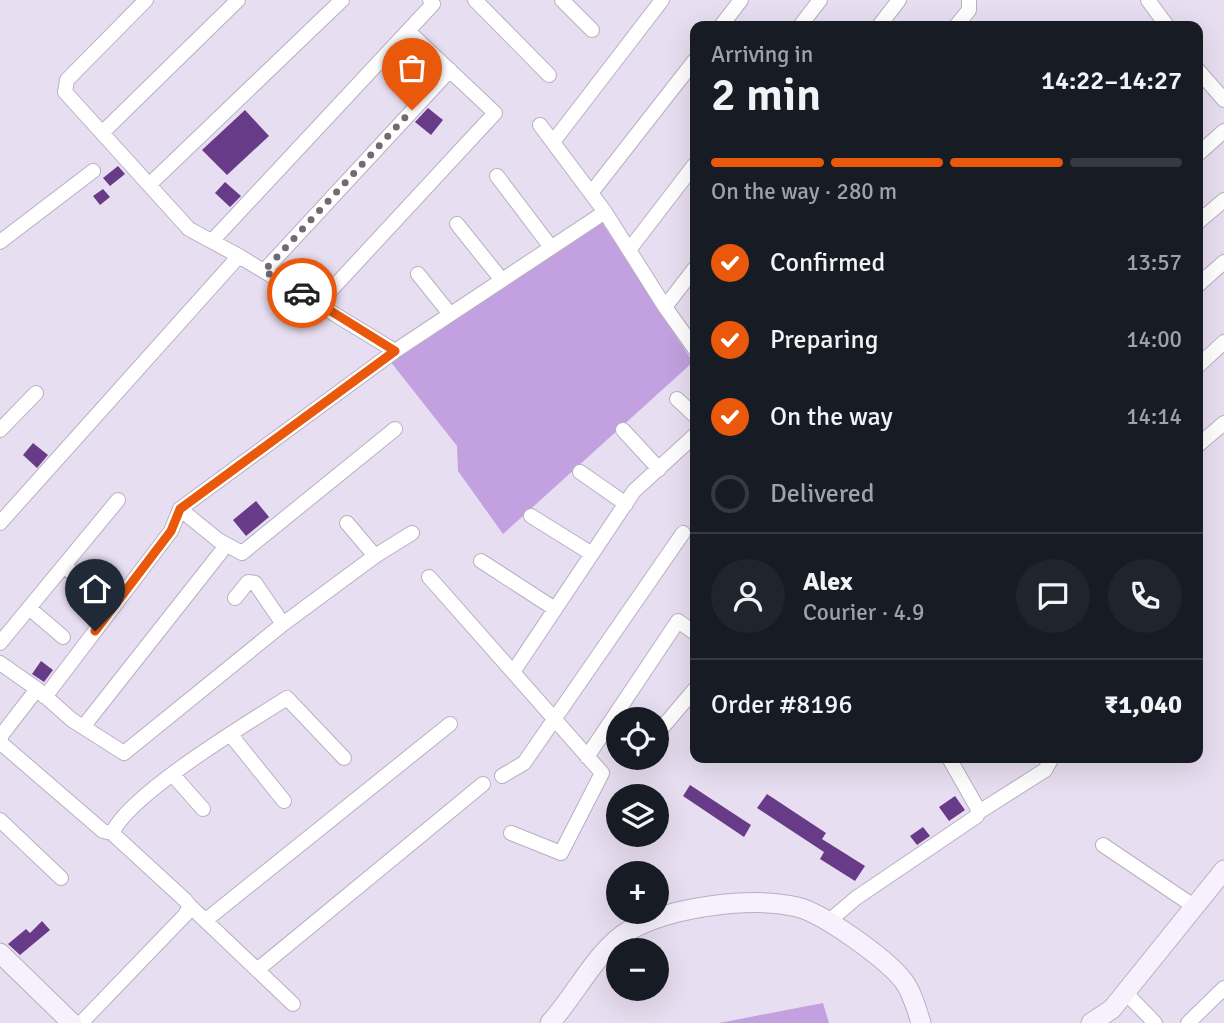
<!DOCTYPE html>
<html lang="en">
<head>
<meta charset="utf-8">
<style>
  body { margin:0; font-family:Signika,sans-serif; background:#20242c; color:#f1f3f6; height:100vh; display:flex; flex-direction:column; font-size:26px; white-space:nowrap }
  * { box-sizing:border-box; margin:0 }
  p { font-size:23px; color:#9ea1a6 }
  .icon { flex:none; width:38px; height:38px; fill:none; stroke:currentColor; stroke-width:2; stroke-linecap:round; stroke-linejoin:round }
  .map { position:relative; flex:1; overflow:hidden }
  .details { position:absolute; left:690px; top:21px; width:513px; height:742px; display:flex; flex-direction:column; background:#171b24; border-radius:14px; box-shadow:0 7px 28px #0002 }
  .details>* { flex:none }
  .fabs { position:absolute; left:606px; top:707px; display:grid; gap:14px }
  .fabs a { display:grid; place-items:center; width:63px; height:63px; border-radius:50%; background:#171b24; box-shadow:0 7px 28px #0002; font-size:35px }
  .pin { position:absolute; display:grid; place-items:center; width:60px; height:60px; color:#fff; margin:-72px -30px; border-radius:50% 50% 50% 0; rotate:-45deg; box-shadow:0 0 7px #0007 }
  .pin .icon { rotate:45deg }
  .courier { position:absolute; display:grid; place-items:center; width:70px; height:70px; margin:-35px; border:5px solid #ea580c; border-radius:50%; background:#fff; color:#222; box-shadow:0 2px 9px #0007 }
  .summary em { font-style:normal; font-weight:600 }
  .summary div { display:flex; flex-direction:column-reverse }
  .summary { display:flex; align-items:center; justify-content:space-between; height:119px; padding:0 21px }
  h1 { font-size:46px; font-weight:600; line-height:52px }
  .bar { display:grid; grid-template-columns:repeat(4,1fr); gap:10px 7px; align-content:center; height:84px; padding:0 21px }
  .bar i { height:9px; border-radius:5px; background:#363941 }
  .bar .on { background:#ea580c }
  .bar p { grid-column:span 4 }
  .line { display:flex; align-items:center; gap:18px; padding:0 21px; border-top:2px solid #363941 }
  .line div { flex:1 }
  .round { display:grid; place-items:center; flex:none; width:74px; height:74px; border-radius:37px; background:#20242c }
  ol { padding:0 21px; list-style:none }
  li { display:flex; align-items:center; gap:21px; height:77px }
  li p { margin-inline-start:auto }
  li .icon { padding:7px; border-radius:50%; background:#ea580c; color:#fff; stroke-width:4 }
  li:last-child { color:#9ea1a6 }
  li i { width:38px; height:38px; border:4px solid #363941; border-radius:50% }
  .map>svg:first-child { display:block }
  .green { fill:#c3a0e0 }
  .building { fill:#683b88 }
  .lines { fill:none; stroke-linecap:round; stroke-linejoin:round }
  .street-casing { stroke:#b8afc1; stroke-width:16 }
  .secondary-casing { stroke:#b8afc1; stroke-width:21 }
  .street { stroke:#fff; stroke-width:14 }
  .secondary { stroke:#f7f0fd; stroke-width:19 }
  .done { stroke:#706a75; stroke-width:7; stroke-dasharray:0 12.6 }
  .route { stroke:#ea580c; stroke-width:9 }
</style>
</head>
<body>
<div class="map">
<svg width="1224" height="1023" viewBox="0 0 1224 1023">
  <rect width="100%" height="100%" fill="#e8def1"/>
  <path class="green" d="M601,221l92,141 -190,172 -45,-63 -1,-25 -67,-85z
    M823,1003l6,20h-110z"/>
  <path class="building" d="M428,108l15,12 -12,15 -16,-13z
    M245,110l24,26 -42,39 -25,-25z
    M118,166l7,8 -15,12 -7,-8z
    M225,182l16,14 -11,11 -15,-14z
    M103,189l7,8 -10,8 -7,-9z
    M33,443l15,12 -11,13 -14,-13z
    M256,501l13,16 -23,19 -13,-16z
    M41,661l12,9 -9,12 -12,-8z
    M690,785l61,40 -7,12 -61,-41z
    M767,794l59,39 -4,6 43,27 -10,15 -35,-22 4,-7 -67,-44z
    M955,796l10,14 -16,11 -10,-14z
    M923,827l7,9 -13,9 -7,-9z
    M42,921l8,9 -30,25 -12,-11 18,-15 4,4z"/>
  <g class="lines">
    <g class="street-casing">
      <path id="street" d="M475,0l74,75
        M562,0l30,30
        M1148,0l19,26
        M721,26l20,-26
        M800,26l20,-26
        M879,26l20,-26
        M956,26l13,-16v-10
        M1197,69l27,31
        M102,133l136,-133
        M553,142l109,-142
        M1197,155l27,-24
        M497,176l53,70
        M149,185l193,-185
        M591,193l104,-133
        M605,212l60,95 30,42
        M1197,223l27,-23
        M457,224l44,55
        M212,241l221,-237 -3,-4
        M0,242l93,-71
        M629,250l66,-86
        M239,256l156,95
        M264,271l186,-201
        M418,274l32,40
        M1197,286l27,-24
        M319,303l176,-190 -87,-82
        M665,307l30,-39
        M1197,367l27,-25
        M677,399l18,17
        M0,430l36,-37
        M623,430l36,39
        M1197,446l27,-23
        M580,472l46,32
        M180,509l38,31 24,13 153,-124
        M531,516l61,38
        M0,523l239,-267 -50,-27 -124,-137 2,-12 79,-80
        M347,523l28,33
        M481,561l74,48
        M64,566l29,24
        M429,577l173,196 -41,80 -50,-20
        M235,598l13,-16 7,1 28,41
        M29,608l34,29
        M0,643l118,-143
        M0,663l37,26 35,31 52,33 159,-129 92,-68 37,-23
        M513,672l121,-181 61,-56
        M37,689l-37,48 2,7 101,87 9,2
        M45,697l126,-166 9,-22 215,-158 210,-139 -65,-87
        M83,727l138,-175
        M230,734l54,67
        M656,735l39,-46
        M587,757l91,-136 17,12
        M173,775l30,34
        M502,776l22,-13 159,-230
        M979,812l66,-42 5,-9 -1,-3
        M0,820l61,58
        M1103,845l92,62
        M190,906l103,98
        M206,920l244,-196
        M829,921l27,-23 121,-82 1,-7 -29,-51
        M257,970l226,-186
        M1125,992l30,31
        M81,1023l104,-108 5,-9 -5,-6 -73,-67c19,-40 134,-109 175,-135l57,60
        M1188,1023l36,-35"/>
    </g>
    <g class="secondary-casing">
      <path id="secondary" d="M0,953l72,70
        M550,1023c25,-27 48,-75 80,-93 41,-23 121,-34 167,-23 26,6 88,51 105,72 9,10 15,31 19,44
        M1091,1023l21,-14 112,-139"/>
    </g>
    <use href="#street" class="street"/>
    <use href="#secondary" class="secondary"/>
  </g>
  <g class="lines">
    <path class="done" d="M302,293l-38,-22 148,-161"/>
    <path class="route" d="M95,631l76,-100 9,-22 215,-158 -93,-58"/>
  </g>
</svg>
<div class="fabs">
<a><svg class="icon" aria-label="locate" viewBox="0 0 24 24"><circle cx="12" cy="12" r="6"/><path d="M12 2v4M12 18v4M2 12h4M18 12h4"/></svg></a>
<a><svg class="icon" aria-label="layers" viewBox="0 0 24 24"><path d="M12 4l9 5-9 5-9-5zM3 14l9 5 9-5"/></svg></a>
<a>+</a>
<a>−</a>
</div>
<div class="pin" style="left:412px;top:110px;background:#ea580c"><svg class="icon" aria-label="bag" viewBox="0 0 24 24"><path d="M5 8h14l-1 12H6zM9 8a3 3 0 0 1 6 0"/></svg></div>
<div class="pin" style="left:95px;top:631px;background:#1f2937"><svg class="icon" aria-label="home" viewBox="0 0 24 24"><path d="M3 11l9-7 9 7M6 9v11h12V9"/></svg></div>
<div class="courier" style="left:302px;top:293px"><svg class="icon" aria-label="car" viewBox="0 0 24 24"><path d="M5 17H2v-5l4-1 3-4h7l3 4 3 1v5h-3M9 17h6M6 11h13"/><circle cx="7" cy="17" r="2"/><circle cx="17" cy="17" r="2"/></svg></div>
<section class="details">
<div class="summary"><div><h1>2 min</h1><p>Arriving in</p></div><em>14:22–14:27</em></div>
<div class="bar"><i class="on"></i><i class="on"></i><i class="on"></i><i></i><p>On the way · 280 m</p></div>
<ol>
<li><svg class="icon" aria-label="check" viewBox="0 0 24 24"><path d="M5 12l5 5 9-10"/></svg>Confirmed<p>13:57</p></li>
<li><svg class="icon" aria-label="check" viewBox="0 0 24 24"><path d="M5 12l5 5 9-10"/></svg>Preparing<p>14:00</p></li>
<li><svg class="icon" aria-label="check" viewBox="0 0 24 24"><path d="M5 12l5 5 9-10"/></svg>On the way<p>14:14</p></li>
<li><i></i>Delivered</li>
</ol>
<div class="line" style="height:126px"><a class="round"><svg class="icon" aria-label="person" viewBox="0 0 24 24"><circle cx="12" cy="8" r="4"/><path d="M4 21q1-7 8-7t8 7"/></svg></a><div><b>Alex</b><p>Courier · 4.9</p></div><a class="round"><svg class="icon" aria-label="chat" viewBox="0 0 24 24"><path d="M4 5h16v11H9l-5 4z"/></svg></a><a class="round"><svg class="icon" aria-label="phone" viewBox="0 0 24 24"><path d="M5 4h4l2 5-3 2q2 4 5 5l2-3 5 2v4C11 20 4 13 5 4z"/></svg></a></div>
<div class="line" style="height:91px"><div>Order #8196</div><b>₹1,040</b></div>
</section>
</div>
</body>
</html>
